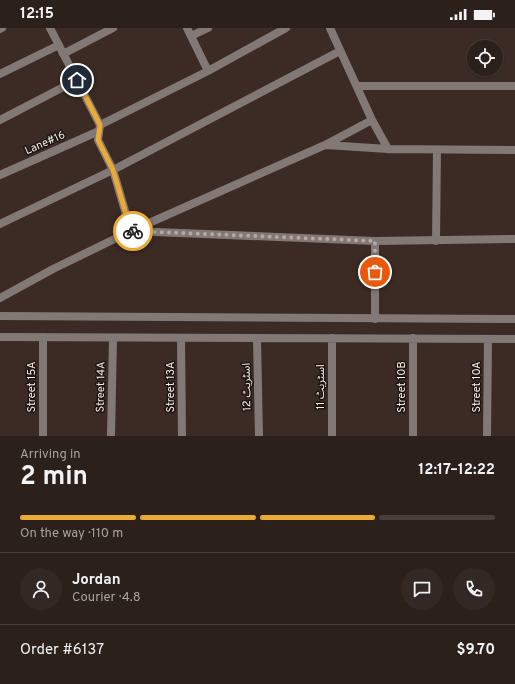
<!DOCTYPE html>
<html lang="en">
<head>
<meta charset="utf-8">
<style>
  body { margin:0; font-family:Overpass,"Noto Sans Arabic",sans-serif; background:#342824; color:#f1f3f6; height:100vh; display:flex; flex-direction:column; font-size:15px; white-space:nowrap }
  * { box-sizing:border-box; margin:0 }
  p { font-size:13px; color:#a6a3a3 }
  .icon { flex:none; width:22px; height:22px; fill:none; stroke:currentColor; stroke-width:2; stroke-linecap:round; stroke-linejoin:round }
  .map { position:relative; height:408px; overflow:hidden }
  .side { display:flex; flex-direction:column; background:#2c201b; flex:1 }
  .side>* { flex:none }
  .tools { position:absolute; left:467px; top:12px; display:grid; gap:8px }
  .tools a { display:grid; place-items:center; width:36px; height:36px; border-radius:50%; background:#2c201b; box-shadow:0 1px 3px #0004,0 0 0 1px #483e3a; font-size:20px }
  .pin { position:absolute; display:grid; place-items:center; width:34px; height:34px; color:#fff; margin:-17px; border:2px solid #fff; border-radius:50%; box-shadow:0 1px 4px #0007 }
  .courier { position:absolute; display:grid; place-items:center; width:40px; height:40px; margin:-20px; border:3px solid #eaaa38; border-radius:50%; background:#fff; color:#222; box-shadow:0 1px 5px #0007 }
  .head em { font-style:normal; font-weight:700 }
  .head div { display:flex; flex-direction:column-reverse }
  .head { display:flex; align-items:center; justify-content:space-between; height:68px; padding:0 20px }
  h1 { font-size:26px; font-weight:700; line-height:30px }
  .bar { display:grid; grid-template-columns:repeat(4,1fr); gap:6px 4px; align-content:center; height:48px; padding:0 20px }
  .bar i { height:5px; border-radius:3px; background:#483e3a }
  .bar .current { background:#eaaa38 }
  .bar p { grid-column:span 4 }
  .line { display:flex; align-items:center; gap:10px; padding:0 20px; border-top:1px solid #483e3a }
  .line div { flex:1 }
  .round { display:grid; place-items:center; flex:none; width:42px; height:42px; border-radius:21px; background:#342824 }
  .status { display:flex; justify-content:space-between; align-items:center; height:28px; padding:0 20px; background:#2c201b; direction:ltr }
  .status svg { height:11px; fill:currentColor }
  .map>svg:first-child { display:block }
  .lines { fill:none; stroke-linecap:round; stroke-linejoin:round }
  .street { stroke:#827976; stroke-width:8 }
  .done { stroke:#b6a8a3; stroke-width:4; stroke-dasharray:0 7.2 }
  .route { stroke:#eaaa38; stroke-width:5 }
  .labels { text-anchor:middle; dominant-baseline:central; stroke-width:3; stroke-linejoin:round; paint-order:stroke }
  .street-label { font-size:11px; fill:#f8ece8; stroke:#1d1512 }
</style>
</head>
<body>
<div class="status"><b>12:15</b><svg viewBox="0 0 49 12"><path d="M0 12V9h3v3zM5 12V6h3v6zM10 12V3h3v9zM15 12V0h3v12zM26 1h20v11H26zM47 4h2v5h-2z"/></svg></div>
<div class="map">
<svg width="515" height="408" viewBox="0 0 515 408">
  <rect width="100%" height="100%" fill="#3b2b24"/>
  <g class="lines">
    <path class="street" d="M50,0l50,97
      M187,0l21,43
      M330,0l42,92 16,29
      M0,1l2,-1
      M191,8l17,-8
      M63,26l50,-26
      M0,46l59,-29
      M357,58h158
      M0,92l77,-40
      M100,97l-2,15 15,30 18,61 194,-86 47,-25
      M100,97l108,-54 78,-43
      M326,117l62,4 127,1
      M0,147l99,-44
      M0,196l113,-54 227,-119
      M436,213l1,-91
      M0,270l53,-29 78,-38 244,10 140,-2
      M0,288l515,3
      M375,291v-78
      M0,309l515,2
      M181,310l1,98
      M257,310l2,98
      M413,310v98
      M43,408v-99
      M111,408l2,-98
      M332,408v-98
      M487,408l1,-97"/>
  </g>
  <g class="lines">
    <path class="done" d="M133,203l242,10v31"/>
    <path class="route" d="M77,52l23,45 -2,15 15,30 18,61h2"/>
  </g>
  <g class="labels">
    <g class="street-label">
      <text transform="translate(45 115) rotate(-24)">Lane#16</text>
      <text transform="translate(32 359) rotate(-90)">Street 15A</text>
      <text transform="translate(101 359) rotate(-89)">Street 14A</text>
      <text transform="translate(171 359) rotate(-90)">Street 13A</text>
      <text transform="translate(247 359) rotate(-91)">اسٹریٹ 12</text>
      <text transform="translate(321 359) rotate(-90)">اسٹریٹ 11</text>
      <text transform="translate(402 359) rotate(-90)">Street 10B</text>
      <text transform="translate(477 359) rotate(-90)">Street 10A</text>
    </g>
  </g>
</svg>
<div class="tools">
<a><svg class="icon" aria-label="locate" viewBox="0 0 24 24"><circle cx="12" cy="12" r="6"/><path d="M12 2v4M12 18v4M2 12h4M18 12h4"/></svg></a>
</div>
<div class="pin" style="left:375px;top:244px;background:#ea580c"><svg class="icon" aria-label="bag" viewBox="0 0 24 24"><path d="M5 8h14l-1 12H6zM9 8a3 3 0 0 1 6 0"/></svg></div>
<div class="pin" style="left:77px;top:52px;background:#1f2937"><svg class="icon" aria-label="home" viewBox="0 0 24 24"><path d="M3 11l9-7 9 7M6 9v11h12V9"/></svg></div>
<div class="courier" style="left:133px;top:203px"><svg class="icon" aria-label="bike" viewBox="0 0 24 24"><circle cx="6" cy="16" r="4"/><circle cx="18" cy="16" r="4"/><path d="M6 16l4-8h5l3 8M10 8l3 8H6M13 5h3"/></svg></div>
</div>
<section class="side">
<div class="head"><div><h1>2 min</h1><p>Arriving in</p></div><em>12:17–12:22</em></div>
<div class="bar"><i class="current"></i><i class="current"></i><i class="current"></i><i></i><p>On the way · 110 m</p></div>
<div class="line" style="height:72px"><a class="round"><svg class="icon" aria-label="person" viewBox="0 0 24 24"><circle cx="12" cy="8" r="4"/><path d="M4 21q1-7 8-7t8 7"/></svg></a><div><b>Jordan</b><p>Courier · 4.8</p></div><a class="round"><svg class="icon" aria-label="chat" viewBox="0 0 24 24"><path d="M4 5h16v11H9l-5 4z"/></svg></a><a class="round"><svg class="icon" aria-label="phone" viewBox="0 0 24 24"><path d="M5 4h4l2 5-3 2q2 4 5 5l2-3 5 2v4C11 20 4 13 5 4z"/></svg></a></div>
<div class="line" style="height:52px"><div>Order #6137</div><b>$9.70</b></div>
</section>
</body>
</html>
